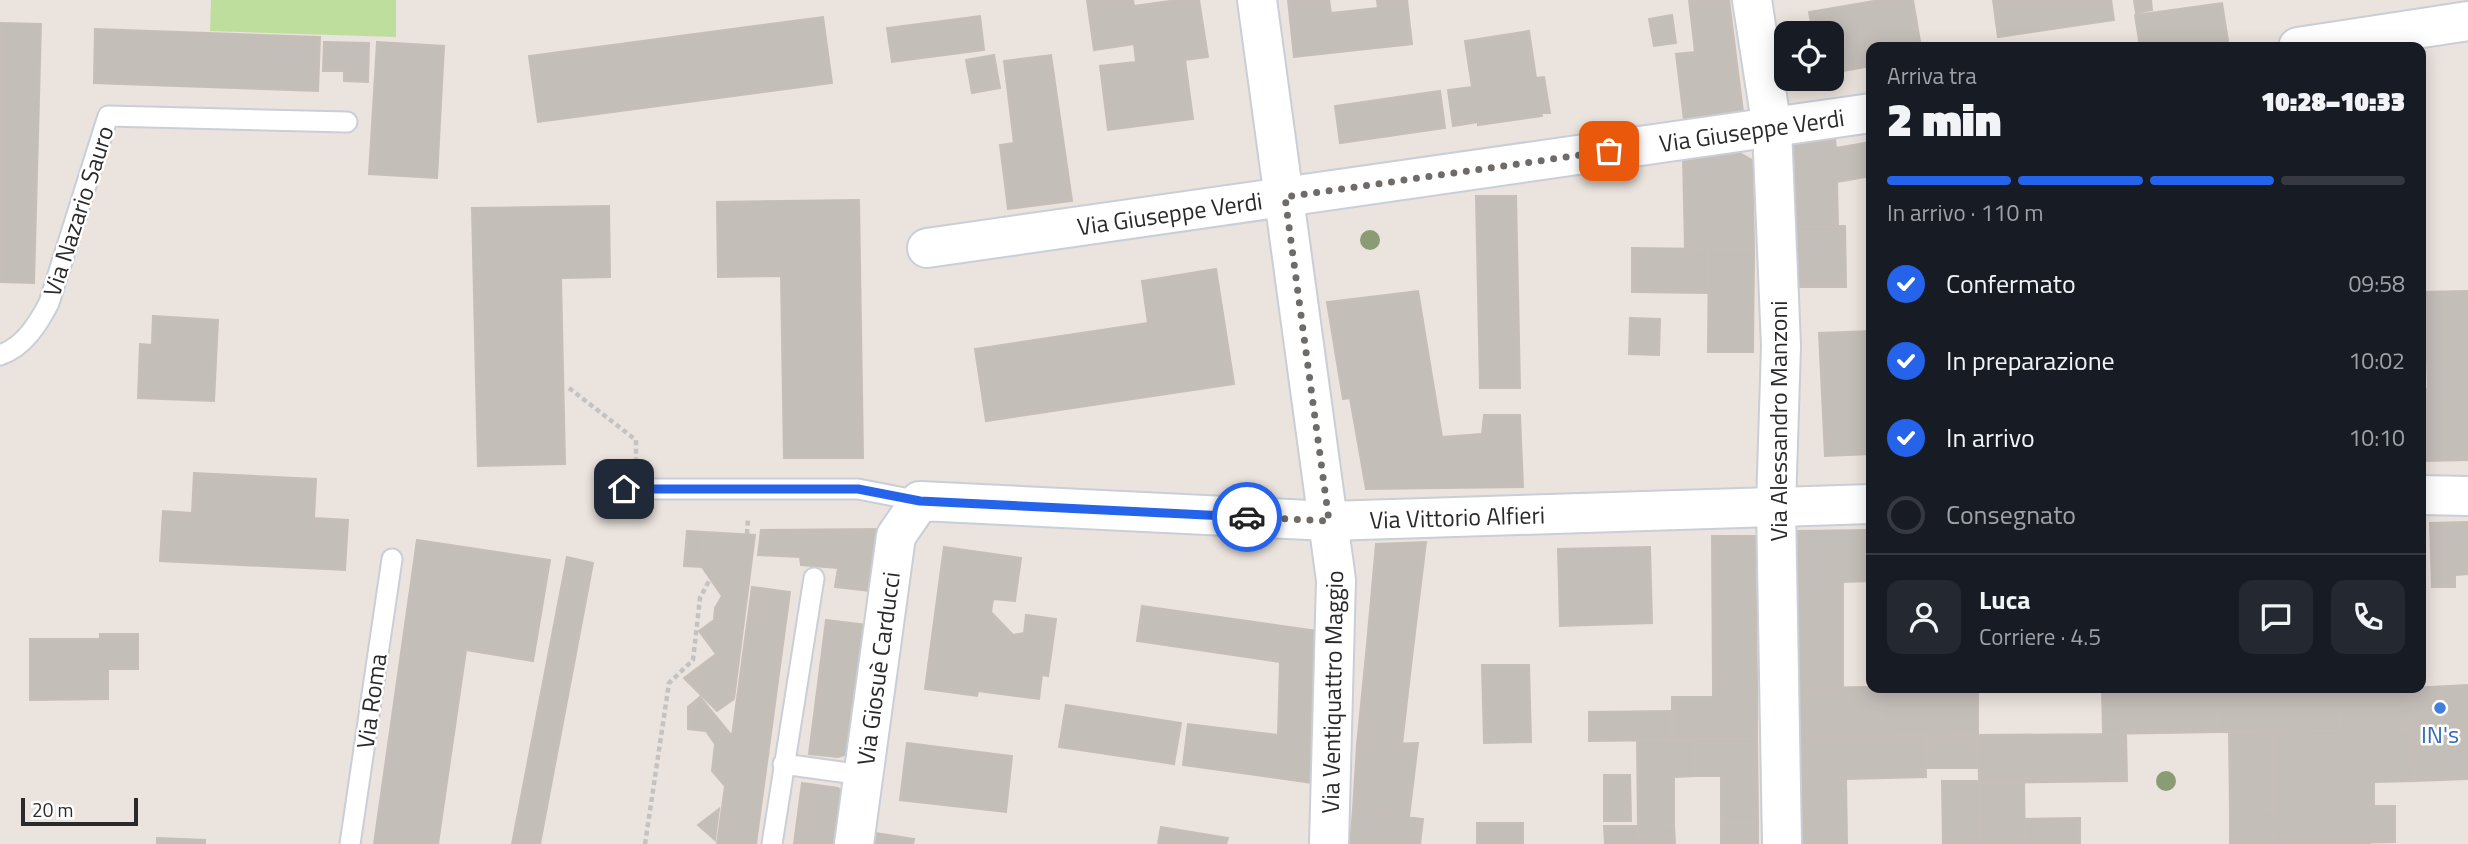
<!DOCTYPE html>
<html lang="it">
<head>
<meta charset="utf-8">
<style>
  body { margin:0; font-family:"Titillium Web",sans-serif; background:#242831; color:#f1f3f6; height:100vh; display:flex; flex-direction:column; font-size:26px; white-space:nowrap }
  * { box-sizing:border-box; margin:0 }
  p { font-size:23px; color:#9ea1a6 }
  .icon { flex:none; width:38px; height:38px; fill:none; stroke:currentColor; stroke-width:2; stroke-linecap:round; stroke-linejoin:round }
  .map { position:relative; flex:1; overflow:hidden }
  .panel { position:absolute; left:1866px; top:42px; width:560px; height:651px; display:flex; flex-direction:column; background:#171b24; border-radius:14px; box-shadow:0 4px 18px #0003 }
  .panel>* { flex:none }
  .tools { position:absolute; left:1774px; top:21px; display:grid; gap:14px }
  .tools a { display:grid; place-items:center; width:70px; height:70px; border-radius:14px; background:#171b24; box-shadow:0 4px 18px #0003; font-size:35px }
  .scale { position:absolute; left:21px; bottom:18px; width:117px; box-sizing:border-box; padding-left:7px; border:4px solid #2a2a2a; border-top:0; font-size:19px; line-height:24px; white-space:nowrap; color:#2a2a2a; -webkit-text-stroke:5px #fff; paint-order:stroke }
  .pin { position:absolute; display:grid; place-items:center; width:60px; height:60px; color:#fff; margin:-30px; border-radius:14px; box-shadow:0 4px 10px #0006 }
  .courier { position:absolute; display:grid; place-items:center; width:70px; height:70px; margin:-35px; border:5px solid #2563eb; border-radius:50%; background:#fff; color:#222; box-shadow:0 2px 9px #0007 }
  .overview em { font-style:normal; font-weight:800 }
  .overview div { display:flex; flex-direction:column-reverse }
  .overview { display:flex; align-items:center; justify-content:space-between; height:119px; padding:0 21px }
  h1 { font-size:46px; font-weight:800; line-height:52px }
  .bar { display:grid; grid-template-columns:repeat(4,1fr); gap:10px 7px; align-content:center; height:84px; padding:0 21px }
  .bar i { height:9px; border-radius:5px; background:#363941 }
  .bar .on { background:#2563eb }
  .bar p { grid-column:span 4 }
  .line { display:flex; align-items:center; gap:18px; padding:0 21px; border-top:2px solid #363941 }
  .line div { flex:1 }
  .round { display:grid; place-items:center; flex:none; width:74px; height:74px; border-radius:14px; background:#242831 }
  ol { padding:0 21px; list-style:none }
  li { display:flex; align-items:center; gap:21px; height:77px }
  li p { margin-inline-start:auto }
  li .icon { padding:7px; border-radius:50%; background:#2563eb; color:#fff; stroke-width:4 }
  li:last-child { color:#9ea1a6 }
  li i { width:38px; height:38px; border:4px solid #363941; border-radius:50% }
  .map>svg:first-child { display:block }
  .green { fill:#bede9e }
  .building { fill:#c4beb9; stroke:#c6beb7; stroke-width:2 }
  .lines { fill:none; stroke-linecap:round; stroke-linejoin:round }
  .lane-casing { stroke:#c9ced7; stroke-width:23 }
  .street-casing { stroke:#c9ced7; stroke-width:42 }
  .path { stroke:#c3c3c3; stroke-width:4.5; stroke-dasharray:5 3.5; stroke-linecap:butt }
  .lane { stroke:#fff; stroke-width:19 }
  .street { stroke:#fff; stroke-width:38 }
  .tree { fill:#899c74 }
  .done { stroke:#6e6b69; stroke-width:7; stroke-dasharray:0 12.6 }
  .route { stroke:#2563eb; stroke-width:9 }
  .shop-dot { fill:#3f7fe0; stroke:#fff; stroke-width:2.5 }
  .labels { text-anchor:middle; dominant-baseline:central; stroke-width:5; stroke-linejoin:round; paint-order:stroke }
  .street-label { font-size:24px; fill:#2a2a2a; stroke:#fff }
  .shop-label { font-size:24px; fill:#366cbe; stroke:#fff }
</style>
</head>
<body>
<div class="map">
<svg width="2468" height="844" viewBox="0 0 2468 844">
  <rect width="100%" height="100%" fill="#ebe3dd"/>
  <path class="green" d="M211,0h185v37l-186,-6z"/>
  <path class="building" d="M1087,0h46l1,6 43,-6h22l9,57 -23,3 8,59 -85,11 -8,-64 36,-4 -2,-18 -40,6z
    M1288,0h41l2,13 47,-5 -1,-8h30l5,44 -118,13z
    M1689,0h40l14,112 -59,8 -8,-66 19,-2z
    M1880,0h33l8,47h-50v19l-39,7v-40h-19l-4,-21z
    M1993,0h118l3,20 -116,17z
    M2134,0h17l1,10 -16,3z
    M2222,3l6,38 -44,6h-44l-5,-32z
    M1672,15l4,28 -22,3 -5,-27z
    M980,16l4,34 -92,12 -5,-34z
    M823,17l9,66 -294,39 -9,-66z
    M0,23l41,1 -7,259 -34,-1z
    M95,29l225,8 -2,54 -224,-8z
    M1529,31l7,47 8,-1 6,36h-9l1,3 -64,9v-3l-25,4 -5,-36 24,-3 -7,-46z
    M324,42l45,1 -1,39 -24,-1v-10h-21z
    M377,42l67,4 -7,132 -68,-4z
    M994,55l6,33 -28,5 -6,-33z
    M1051,55l21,146 -64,8 -8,-64 14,-2 -10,-82z
    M1440,91l5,37 -105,15 -5,-37z
    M1835,138l1,10 35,-6v34l-34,6 1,45h-44l-6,-82z
    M1731,148l21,12 2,89h-69l-2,-93z
    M1476,196h40l4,192h-40z
    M859,200l4,258h-79l-3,-182 -63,1 -1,-75z
    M609,206l1,71 -49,1 4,186 -87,2 -6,-258z
    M1845,226l1,61h-49l-3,-60z
    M1632,248l77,1v44l-77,-1z
    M1709,249h45l-1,103h-45z
    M1216,269l18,115 -248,37 -11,-72 173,-26 -6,-42z
    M1418,291l24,146 40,-3 2,-19h36l3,72 -157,2 -16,-91 -7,1 -16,-97z
    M2468,291v169l-44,1 -2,-72h6l-1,-33h-7v-64z
    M153,316l65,4 -4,81 -76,-3 2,-54 12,1z
    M1630,318l30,1 -1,36 -30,-1z
    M1871,331v123l-46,2 -6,-123z
    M194,473l122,6 -2,39 34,2 -3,50 -185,-9 3,-50 29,2z
    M2468,522v52l-13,1v12h-23l-2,-64z
    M883,529l-6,63 -42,-5 3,-19 -37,-3 -1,-8 -42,-2 3,-25z
    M1871,530v51l-28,1v106h-46l-2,-157z
    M687,531l17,1 -2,35 -18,-1z
    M704,532l51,3 -21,164 -17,12 -33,-33 32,-24 -17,-23 15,-11 1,-12 7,-12 -20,-29z
    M1712,536h43l2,146 -44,1z
    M417,540l133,20 -17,101 -67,-11 -28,194h-64z
    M1426,542l-13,107 -46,-5 9,-100z
    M944,547l77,11 -6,43 -22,-2 -2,13 22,23 11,-2 2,-18 30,4 -8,57 -6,-1 -3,24 -61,-8 -1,5 -52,-7z
    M1650,547l2,76 -92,3 -2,-77z
    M567,557l26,6 -53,281h-28z
    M752,587l38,5 -34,252h-39l8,-58 -13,-15 3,-27 -9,-13 -18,-2v-22l12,-10 32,39z
    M1142,606l176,25 -5,152 -130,-18 5,-41 90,11 2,-73 -143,-21z
    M826,620l43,5 -18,128 -13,4 -29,-3z
    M100,634h38v35h-30v30l-78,1v-61h70z
    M1367,644l46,5 -11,95 -45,1z
    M1482,665h47l2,77 -47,1z
    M1757,682v57l-85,1v-43h41v-14z
    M2468,685v43l-54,2 -3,-42z
    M1871,687l9,1 3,48 -83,1 -3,-49z
    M1880,688h98v47l-95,1z
    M2102,688h114l1,44 -114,2z
    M2216,688h125v43l-124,1z
    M2341,688h70l3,42 -73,1z
    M1066,705l115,18 -7,41 -115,-17z
    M1672,711v29l-83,1v-29z
    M2468,728v51l-53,2 -1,-51z
    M2414,730l1,51 -41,1v24h21v36l-121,2 -2,-112z
    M2229,732h43l1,77 -43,1z
    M2126,734l1,47 -148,2 -1,-48z
    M1925,735l1,42 -80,2 1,65h-45l-2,-107z
    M1978,736l-1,32h-50l-1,-31z
    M1695,739l1,37 -22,1v48l-36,1 -1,-86z
    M1695,739h62l1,84h-37v-47h-25z
    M907,743l105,13 -6,56 -106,-12z
    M1418,743l-9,74 -56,-7 4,-65z
    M1604,775h26l1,46h-27z
    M1942,781h37v63h-36z
    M802,783l36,5 11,10 -6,46h-49z
    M1979,783h45l1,61h-45z
    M719,809l-4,31 -17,-15z
    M2273,809l1,35h-44v-34z
    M1353,810l70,9 -3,25h-70z
    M2080,818v26h-55v-25z
    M1477,823h46v21h-46z
    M1721,823h37v21h-37z
    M1674,825l1,19h-37v-18z
    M1604,826h34v18h-33z
    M1161,827l67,11 -2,6h-68z
    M869,832l45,7 -1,5h-46z
    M157,838l48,2v4h-48z
    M2370,842v2h-96z"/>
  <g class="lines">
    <g class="lane-casing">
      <path id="lane" d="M0,355c24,-8 38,-31 49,-52l59,-187 239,6
        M624,489h234l62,12
        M783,764l80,11
        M350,844l42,-285
        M772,844l42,-266"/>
    </g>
    <g class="street-casing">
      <g id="street">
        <path d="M1257,0l79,580 -7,264"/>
        <path d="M1752,0l20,128 9,218 -5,160 6,338"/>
        <path d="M2298,47l170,-26"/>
        <path id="s1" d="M927,248l944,-135"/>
        <path d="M2420,495l48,1"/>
        <path id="s2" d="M854,844l42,-308 24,-35 409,20 542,-17"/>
      </g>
    </g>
    <path class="path" d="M569,388l67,52v20
      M747,534l1,-16
      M645,844l24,-161 24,-23 7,-62 10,-19"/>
    <use href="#lane" class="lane"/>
    <use href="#street" class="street"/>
  </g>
  <g class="tree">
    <circle cx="1370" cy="240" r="10"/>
    <circle cx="2166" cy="781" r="10"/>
  </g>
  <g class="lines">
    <path class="done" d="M1247,517l82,4 -44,-324 324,-46"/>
    <path class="route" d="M624,489h234l62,12 327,16"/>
  </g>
  <circle class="shop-dot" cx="2440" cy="708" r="7"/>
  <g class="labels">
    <g class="street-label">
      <text stroke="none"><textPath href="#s1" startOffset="833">Via Giuseppe Verdi</textPath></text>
      <text transform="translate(78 211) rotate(-72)">Via Nazario Sauro</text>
      <text stroke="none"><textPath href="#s1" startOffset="245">Via Giuseppe Verdi</textPath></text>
      <text transform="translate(1778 421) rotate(-90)">Via Alessandro Manzoni</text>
      <text stroke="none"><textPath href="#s2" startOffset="891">Via Vittorio Alfieri</textPath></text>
      <text stroke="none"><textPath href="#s2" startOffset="177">Via Giosuè Carducci</textPath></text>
      <text transform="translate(1332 692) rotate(-89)">Via Ventiquattro Maggio</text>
      <text transform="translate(371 701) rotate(-82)">Via Roma</text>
    </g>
    <g class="shop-label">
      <text x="2440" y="734">IN's</text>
    </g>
  </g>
</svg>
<div class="tools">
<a><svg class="icon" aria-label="locate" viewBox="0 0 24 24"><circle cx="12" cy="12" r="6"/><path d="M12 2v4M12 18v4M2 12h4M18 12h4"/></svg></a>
</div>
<div class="scale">20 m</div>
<div class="pin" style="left:1609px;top:151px;background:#ea580c"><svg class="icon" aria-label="bag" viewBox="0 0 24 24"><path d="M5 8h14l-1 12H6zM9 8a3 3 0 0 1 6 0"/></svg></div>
<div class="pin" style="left:624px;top:489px;background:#1f2937"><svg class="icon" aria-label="home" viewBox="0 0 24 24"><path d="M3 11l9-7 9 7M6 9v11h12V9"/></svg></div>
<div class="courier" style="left:1247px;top:517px"><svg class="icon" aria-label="car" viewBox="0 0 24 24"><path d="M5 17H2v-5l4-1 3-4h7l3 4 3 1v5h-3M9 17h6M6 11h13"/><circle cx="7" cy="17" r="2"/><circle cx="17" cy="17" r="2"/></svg></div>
<section class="panel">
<div class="overview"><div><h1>2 min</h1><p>Arriva tra</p></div><em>10:28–10:33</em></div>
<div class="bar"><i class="on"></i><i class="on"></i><i class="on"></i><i></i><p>In arrivo · 110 m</p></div>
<ol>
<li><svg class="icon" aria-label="check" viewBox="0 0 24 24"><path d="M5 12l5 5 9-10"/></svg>Confermato<p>09:58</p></li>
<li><svg class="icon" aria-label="check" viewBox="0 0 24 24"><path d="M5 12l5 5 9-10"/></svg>In preparazione<p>10:02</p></li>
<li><svg class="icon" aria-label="check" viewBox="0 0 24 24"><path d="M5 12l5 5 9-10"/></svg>In arrivo<p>10:10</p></li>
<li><i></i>Consegnato</li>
</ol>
<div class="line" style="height:126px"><a class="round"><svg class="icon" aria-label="person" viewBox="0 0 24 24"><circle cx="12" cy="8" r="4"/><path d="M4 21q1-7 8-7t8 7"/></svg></a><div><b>Luca</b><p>Corriere · 4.5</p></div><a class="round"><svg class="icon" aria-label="chat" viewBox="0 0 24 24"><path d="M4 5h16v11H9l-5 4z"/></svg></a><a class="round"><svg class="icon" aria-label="phone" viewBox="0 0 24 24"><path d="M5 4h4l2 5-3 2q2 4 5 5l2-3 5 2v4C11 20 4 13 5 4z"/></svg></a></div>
</section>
</div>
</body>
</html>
